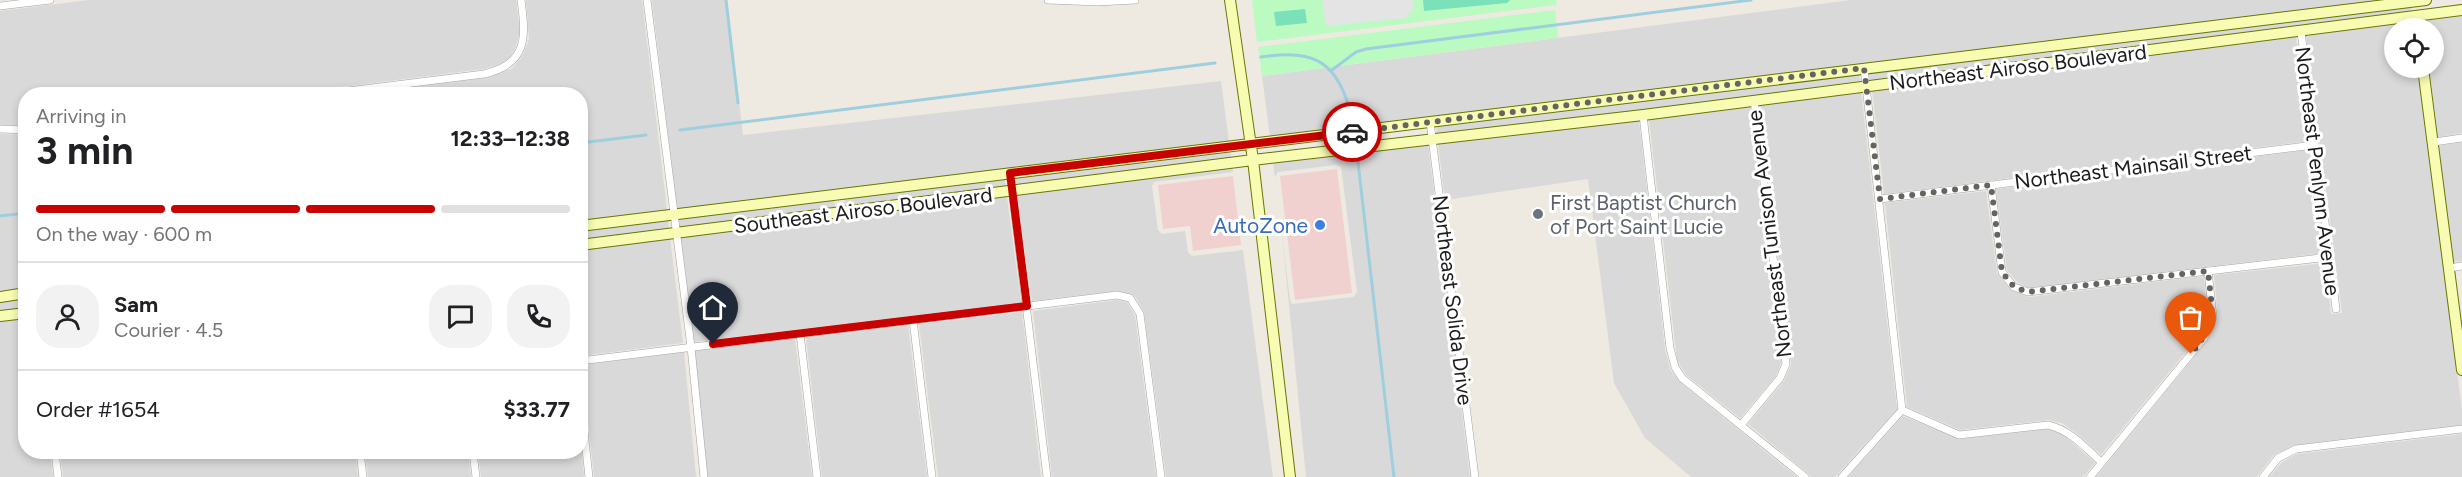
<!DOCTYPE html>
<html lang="en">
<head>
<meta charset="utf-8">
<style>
  body { margin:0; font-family:Figtree,sans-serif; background:#f2f2f2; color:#202124; height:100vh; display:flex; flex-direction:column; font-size:22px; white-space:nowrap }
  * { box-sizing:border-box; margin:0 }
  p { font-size:20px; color:#757577 }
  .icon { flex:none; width:33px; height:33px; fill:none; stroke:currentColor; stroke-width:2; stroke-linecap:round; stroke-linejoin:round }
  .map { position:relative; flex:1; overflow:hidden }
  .side { position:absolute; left:18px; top:87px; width:570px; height:372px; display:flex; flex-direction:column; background:#fff; border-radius:24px; box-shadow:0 3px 9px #0003 }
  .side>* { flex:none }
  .controls { position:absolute; left:2384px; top:18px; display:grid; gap:12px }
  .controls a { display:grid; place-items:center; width:60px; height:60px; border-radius:50%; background:#fff; box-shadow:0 3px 9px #0003; font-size:30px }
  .pin { position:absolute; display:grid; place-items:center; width:51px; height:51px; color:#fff; margin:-62px -26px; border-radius:50% 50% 50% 0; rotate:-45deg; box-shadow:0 0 6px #0007 }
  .pin .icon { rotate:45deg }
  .courier { position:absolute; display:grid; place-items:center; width:60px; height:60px; margin:-30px; border:4px solid #c80200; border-radius:50%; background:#fff; color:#222; box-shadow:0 2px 8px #0007 }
  .head em { font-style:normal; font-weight:700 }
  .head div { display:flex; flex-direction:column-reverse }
  .head { display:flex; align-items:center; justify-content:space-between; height:102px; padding:0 18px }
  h1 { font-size:39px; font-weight:700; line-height:45px }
  .bar { display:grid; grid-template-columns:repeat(4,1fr); gap:9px 6px; align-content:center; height:72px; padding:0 18px }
  .bar i { height:8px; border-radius:4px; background:#e0e0e0 }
  .bar .on { background:#c80200 }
  .bar p { grid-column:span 4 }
  .line { display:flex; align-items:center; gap:15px; padding:0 18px; border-top:2px solid #e0e0e0 }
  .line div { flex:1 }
  .round { display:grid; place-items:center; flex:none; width:63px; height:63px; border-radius:24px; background:#f2f2f2 }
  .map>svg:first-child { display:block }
  .residential { fill:#dad9d9 }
  .commercial { fill:#f0d1cf }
  .park { fill:#bbfbc1 }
  .pitch { fill:#7be1bb }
  .parking { fill:#e4e4e4 }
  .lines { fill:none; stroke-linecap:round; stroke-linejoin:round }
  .stream { stroke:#9fcfde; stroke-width:3 }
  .street-casing { stroke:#a3a3a3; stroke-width:8 }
  .secondary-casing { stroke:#687601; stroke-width:12 }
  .street { stroke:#fff; stroke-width:7 }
  .secondary { stroke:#f7fcb2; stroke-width:10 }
  .done { stroke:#666461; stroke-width:6; stroke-dasharray:0 10.8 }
  .route { stroke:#c80200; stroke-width:8 }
  .worship-dot { fill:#6b7280; stroke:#fff; stroke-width:2 }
  .shop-dot { fill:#3f7fe0; stroke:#fff; stroke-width:2 }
  .labels { text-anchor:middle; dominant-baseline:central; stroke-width:6; stroke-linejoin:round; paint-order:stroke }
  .street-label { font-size:21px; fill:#1c1c1c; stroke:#fff }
  .worship-label { font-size:21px; fill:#5b616d; stroke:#fff; text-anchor:start }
  .shop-label { font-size:21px; fill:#366cbe; stroke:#fff; text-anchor:end }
</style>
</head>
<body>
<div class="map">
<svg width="2462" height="477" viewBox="0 0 2462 477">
  <rect width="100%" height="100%" fill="#eeeae1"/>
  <path class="residential" d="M89,0h427l4,33 -6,18 -6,8 -10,6 -15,4 -197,25h-260l-1,32 -25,-1v-114z
    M526,0h116l25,210 -86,11 -1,-127h-220l125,-16 28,-10 10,-13 6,-16z
    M652,0h75l16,135 478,-54 8,61 -552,67z
    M1851,0h538l-1119,137 -8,-61z
    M2412,6l-1,6 -111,15 -430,53 -1,-8z
    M2462,14v119l-24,4 -9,-69h4v-40h-10l-1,-8z
    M2412,21l1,7h-19v40h24l44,342v15l-167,20 -21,10 -18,22h-160l112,-137 10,-23 -4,-42 111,-12 6,51 11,-1 -36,-277z
    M2296,37l12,104 -424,53 -12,-105z
    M1859,74l1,7 -217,30 -206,23 -1,-8z
    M1861,91l36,318 -62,68h-23l-64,-53 36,-43 7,-16 -31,-261z
    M1750,105l31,258 -5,13 -36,42 -54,-43 -9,-15 -28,-241z
    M1639,121l26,228 5,20 9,12 118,96h-106l-46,-39 -31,-55 -26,-204 -143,21 -7,-57z
    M0,134l26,1 -1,154 -25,3z
    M2462,142v119l-9,1 -14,-116z
    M1428,144l42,333h-164l-24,-243 8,66 2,4 61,-7 4,-5 -16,-125 -5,-2 -58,7 -3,5 2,18 -4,-33z
    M2309,150l15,103 -295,35 -11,-5 -11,-13 -11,-81z
    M1230,151l1,7 -215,28 -1,-9z
    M1232,167l1,5 -79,10 -2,4 6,44 4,4 23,-3 3,21 4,4 51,-6 30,227h-107l-22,-165 -9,-16 -17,-5 -86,10 -15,-106z
    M1005,179l1,8 -161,20 -1,-9z
    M1986,191l11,82 15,18 17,6 175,-21 4,41 -9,19 -98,119 -23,-21 -16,-11 -13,-3 -89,10 -53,-23 -22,-204z
    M1007,197l14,106 -328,39 -12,-105z
    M834,199l1,9 -155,20 -2,-10z
    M668,219l1,10 -88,11 -1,-10z
    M670,238l13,105 -102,13 -1,-107z
    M25,298v10l-25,3v-10z
    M1117,300l10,2 8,14 21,161h-104l-19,-166z
    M1022,312l19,165h-103l-19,-153z
    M25,317l1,135h24l3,25h-53v-157z
    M908,325l19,152h-105l-16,-139z
    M795,339l17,138h-106l-12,-126z
    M684,352l12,125h-102l-12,-112z
    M1903,416l57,23 87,-10 10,2 15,11 23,21 -12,14h-235z
    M2462,434v43h-193l13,-15 15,-8z
    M581,444l3,33h-103l-3,-25h102z
    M60,452h295l3,25h-295z
    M365,452h103l3,25h-103z"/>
  <path class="commercial" d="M1337,169l15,124 -57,7 -15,-124z
    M1233,176l8,69 -48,6 -3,-25 -27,3 -5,-44z"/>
  <path class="park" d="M1252,0h304l1,5 -300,37z
    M1555,10l3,28 -296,38 -4,-29z"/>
  <path class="pitch" d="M1423,0h87l-3,3 -83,8z
    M1305,9l2,14 -31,3 -2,-14z"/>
  <path class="parking" d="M1322,0h91l1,7 -8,11 -80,8z"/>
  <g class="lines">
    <path class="stream" d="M726,0l12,103
      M1261,57c56,-8 76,5 91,60
      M1332,70l24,-18 10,-3 385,-49
      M680,130l535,-67
      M580,143l66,-8
      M1358,162l36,315
      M0,216l26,-3"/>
    <g class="street-casing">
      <path id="street" d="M647,0l44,347 13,130
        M1048,0l49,2 38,-2
        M0,6l50,-6
        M2301,32l35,277
        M324,94l160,-20c44,-10 42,-37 37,-74
        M1643,115l27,233 5,19 7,11 123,99
        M1430,122l45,355
        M0,129l26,1
        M2434,142l28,-4
        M1010,173l37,304
        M1991,185l11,87 12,15 14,5 301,-35
        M1880,199l434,-54
        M2449,268l13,-2
        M913,320l19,157
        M800,334l17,143
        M580,361l537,-66 13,3 10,16 21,163
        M580,395l9,82
        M1902,410l57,25 89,-10c22,5 37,22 53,37
        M1741,425l39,-47 6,-14 -32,-264
        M55,452l3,25
        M360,452l3,25
        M473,452l3,25
        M1842,477l60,-67 -38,-342
        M2090,477l114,-139 9,-21 -5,-46
        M2263,477l15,-19 18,-9 166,-20"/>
    </g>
    <g class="secondary-casing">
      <path id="secondary" d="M1230,0l23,160 37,317
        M2423,68l39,302
        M580,226l1846,-226
        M580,245l673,-85 390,-45 819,-105
        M0,297l26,-4
        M0,316l26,-3"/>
    </g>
    <use href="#street" class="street"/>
    <use href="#secondary" class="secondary"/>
  </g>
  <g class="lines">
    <path class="done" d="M1352,132l512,-64 16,131 111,-14 11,87 12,15 14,5 180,-21c4,41 10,49 -17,83"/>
    <path class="route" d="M713,344l314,-38 -17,-133 342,-41"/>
  </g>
  <circle class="worship-dot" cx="1538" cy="214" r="6"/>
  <circle class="shop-dot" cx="1320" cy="225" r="6"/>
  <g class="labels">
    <g class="street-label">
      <text transform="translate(2018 67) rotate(-7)">Northeast Airoso Boulevard</text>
      <text transform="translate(2133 167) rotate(-7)">Northeast Mainsail Street</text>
      <text transform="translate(2318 171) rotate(83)">Northeast Penlynn Avenue</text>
      <text transform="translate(863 210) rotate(-7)">Southeast Airoso Boulevard</text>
      <text transform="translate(1769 234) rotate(-97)">Northeast Tunison Avenue</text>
      <text transform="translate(1453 300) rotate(83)">Northeast Solida Drive</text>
    </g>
    <g class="worship-label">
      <text x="1550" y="202">First Baptist Church<tspan x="1550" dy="24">of Port Saint Lucie</tspan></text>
    </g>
    <g class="shop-label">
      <text x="1308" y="225">AutoZone</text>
    </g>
  </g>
</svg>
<div class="controls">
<a><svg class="icon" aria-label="locate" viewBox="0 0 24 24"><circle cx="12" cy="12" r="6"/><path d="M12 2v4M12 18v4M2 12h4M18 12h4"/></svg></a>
</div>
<div class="pin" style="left:2191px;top:354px;background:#ea580c"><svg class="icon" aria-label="bag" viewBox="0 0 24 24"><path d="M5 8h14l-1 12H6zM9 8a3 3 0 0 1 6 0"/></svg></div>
<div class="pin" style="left:713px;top:344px;background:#1f2937"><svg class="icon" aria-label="home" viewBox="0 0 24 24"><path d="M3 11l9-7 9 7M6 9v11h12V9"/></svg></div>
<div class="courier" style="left:1352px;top:132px"><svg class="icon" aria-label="car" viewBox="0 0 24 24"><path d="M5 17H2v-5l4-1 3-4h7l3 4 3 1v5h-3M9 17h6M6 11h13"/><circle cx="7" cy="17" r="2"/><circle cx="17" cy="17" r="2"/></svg></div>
<section class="side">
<div class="head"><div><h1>3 min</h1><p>Arriving in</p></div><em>12:33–12:38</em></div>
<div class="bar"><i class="on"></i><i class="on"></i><i class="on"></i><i></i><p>On the way · 600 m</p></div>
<div class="line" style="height:108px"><a class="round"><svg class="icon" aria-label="person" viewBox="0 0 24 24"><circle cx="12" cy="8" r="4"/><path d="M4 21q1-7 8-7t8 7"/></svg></a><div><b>Sam</b><p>Courier · 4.5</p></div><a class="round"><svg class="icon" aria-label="chat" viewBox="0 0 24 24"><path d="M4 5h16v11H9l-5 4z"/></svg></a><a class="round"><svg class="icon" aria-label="phone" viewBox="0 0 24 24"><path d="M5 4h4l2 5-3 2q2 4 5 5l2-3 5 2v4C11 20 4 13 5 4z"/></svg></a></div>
<div class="line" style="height:78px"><div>Order #1654</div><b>$33.77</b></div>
</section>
</div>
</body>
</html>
